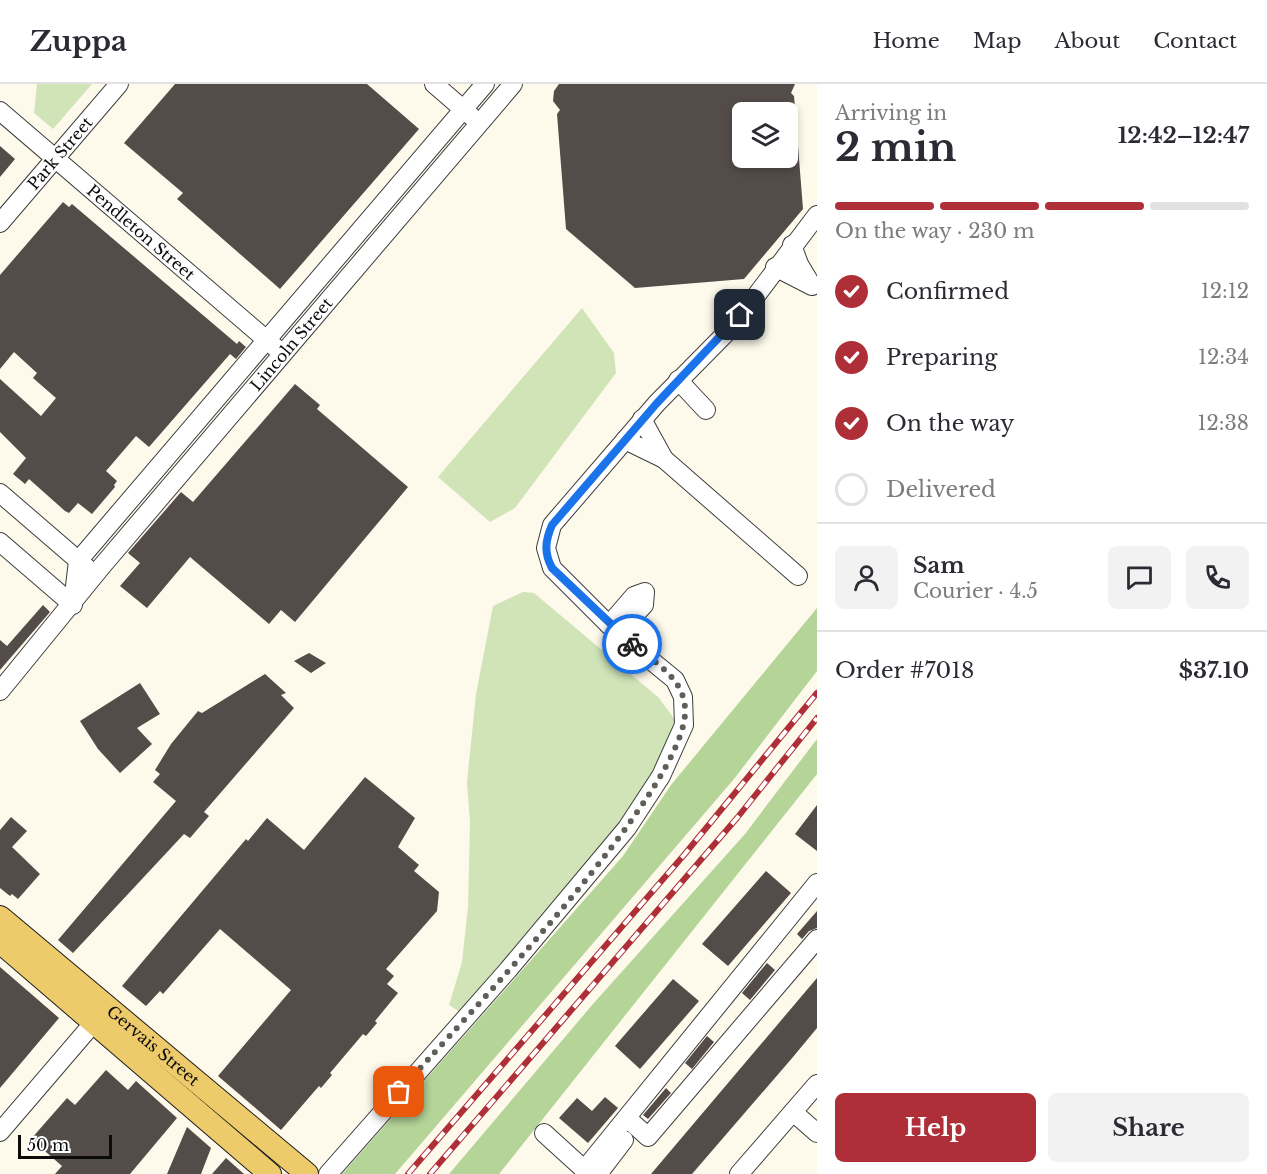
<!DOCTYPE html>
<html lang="en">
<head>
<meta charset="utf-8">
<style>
  body { margin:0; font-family:"Libre Baskerville",serif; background:#f2f2f3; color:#2b2b33; height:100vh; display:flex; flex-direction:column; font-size:22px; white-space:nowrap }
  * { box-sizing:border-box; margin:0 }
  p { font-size:20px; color:#7c7c81 }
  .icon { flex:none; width:33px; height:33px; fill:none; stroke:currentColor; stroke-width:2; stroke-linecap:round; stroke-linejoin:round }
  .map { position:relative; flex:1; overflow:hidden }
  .panel { display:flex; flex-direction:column; background:#fff; width:450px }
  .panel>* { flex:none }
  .tools { position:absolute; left:732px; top:18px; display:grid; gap:12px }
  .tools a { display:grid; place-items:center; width:66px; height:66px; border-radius:9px; background:#fff; box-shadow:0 3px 9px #0003; font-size:30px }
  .scale { position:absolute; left:18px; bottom:15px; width:94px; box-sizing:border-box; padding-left:6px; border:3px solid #0b0b0b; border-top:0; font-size:16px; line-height:21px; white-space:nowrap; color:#0b0b0b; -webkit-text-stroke:4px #fff; paint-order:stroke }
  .pin { position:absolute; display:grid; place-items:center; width:51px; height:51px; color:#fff; margin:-26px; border-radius:12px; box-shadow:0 3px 9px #0006 }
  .courier { position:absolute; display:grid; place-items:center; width:60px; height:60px; margin:-30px; border:4px solid #1a73e8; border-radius:50%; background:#fff; color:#222; box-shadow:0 2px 8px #0007 }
  .head em { font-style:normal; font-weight:700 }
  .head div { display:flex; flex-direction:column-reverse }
  .head { display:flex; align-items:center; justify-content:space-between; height:102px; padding:0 18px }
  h1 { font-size:39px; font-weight:700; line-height:45px }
  .bar { display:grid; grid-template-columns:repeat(4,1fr); gap:9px 6px; align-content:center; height:72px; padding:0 18px }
  .bar i { height:8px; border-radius:4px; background:#e1e1e2 }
  .bar .active { background:#af2f38 }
  .bar p { grid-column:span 4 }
  .line { display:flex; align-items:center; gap:15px; padding:0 18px; border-top:2px solid #e1e1e2 }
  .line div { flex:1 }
  .round { display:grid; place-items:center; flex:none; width:63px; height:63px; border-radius:9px; background:#f2f2f3 }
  ol { padding:0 18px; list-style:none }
  li { display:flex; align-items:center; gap:18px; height:66px }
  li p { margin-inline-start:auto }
  li .icon { padding:6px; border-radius:50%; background:#af2f38; color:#fff; stroke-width:4 }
  li:last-child { color:#7c7c81 }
  li i { width:33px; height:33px; border:3px solid #e1e1e2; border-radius:50% }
  .button { display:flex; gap:12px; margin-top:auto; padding:12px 18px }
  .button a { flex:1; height:69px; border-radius:9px; background:#af2f38; color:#fff; font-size:24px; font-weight:700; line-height:69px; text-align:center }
  .button a+a { background:#f2f2f3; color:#2b2b33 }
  header { display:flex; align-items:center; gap:36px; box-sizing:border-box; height:84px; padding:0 30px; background:#fff; border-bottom:2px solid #e1e1e2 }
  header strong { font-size:28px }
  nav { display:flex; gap:33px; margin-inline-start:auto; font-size:21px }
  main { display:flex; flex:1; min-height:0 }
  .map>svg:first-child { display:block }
  .green { fill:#d0e4b8 }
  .forest { fill:#b4d498 }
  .building { fill:#534c48; fill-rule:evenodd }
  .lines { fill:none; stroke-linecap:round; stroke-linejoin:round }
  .minor-casing { stroke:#3e3e3e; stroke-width:20 }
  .major-casing { stroke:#1c1c1c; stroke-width:24 }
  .minor { stroke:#fff; stroke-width:18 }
  .major { stroke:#edcb6b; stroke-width:22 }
  .rail-casing { stroke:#af2f38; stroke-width:6 }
  .rail { stroke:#fff; stroke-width:4; stroke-dasharray:11; stroke-linecap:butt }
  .done { stroke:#605e59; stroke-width:6; stroke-dasharray:0 10.8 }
  .route { stroke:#1a73e8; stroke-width:8 }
  .labels { text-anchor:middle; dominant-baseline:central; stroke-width:6; stroke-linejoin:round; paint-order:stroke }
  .street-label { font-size:16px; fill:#0b0b0b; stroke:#fff }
</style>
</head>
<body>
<header>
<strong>Zuppa</strong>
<nav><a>Home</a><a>Map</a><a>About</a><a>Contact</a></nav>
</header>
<main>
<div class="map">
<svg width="817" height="1090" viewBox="0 0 817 1090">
  <rect width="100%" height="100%" fill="#fdf9eb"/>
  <path class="green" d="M37,0h55l-39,45 -19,-16z
    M582,224l32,45 2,20 -101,135 -25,14 -52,-45z
    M523,508l11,1 125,105 16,22 -3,20 -42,75 -170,197 -11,-7 13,-43 6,-55 2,-84 -3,-41 9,-88 17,-88z"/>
  <path class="forest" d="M817,524v63l-83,108 -339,395h-53l281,-318 48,-71z
    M817,655v35l-318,400h-50l144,-170 152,-170z"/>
  <path class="building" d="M175,0h192l52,45 -139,160 -103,-90 6,-6 -59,-50z
    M559,0h236l-4,9 3,3 9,113 -59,70 -109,9 -69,-59 -9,-115 3,-4 -7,-9 1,-10zM742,28h46v46h-46z
    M0,62l15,13 -15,18z
    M63,118l6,5 3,-3 165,140 2,-3 7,6 -10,12 -6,-5 -81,93 -13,-11 -30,35 11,10 -3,4 1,2 -23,27 -14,-11 -9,10 -4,-2 -36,-32 -4,5 -12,-10 13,-16 -26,-26v-53l41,37 15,-18 -23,-20 4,-5 -23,-21 -14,17v-94z
    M295,300l25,21 -3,4 91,78 -113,135 -14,-12 -12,14 -79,-67 -43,51 -27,-22 20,-23 -12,-10 53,-61 12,10z
    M43,521l7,7 -50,58v-30l7,6z
    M309,569l17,10 -15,10 -17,-12z
    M265,590l21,19 -5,2 13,13 -90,104 5,4 -19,22 -6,-4 -111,119 -15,-13 118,-139 -23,-19 7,-8 -5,-4 16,-26 27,-33 4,2z
    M140,599l20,31 -23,14 15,16 -32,29 -22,-24 -18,-28z
    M365,693l50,41 -17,29 21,18 -5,6 25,21 -2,19 -51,58 8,7 -7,8 11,9 -23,28 2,2 -11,13 -3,-2 -33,39 2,2 -11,13 -2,-2 -38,44 -63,-54 73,-86 -71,-61 -57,65 -3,-3 -14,15 -24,-20 124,-147 2,2 19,-23 37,32z
    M817,721v46l-22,-17z
    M11,733l16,14 -15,16 28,27 -22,25 -6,-5 -2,2 -10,-8v-58z
    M766,787l25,22 -63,73 -26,-22z
    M817,827v17l-8,3 -7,8 -5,-5z
    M767,879l8,7 -25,30 -8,-7z
    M0,883l59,51 -59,70z
    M817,894v50l-24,29 -101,117h-41z
    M673,895l26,22 -59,68 -25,-23z
    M707,952l7,6 -22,27 -7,-6z
    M106,986l22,20 8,-9 41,37 -47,56h-75l7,-8 -31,-27 36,-41 8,7z
    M666,1004l5,5 -23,26 -5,-4z
    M605,1013l13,11 -30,35 -29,-25 18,-20 15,13z
    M187,1043l24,21 -10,26h-34z
    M226,1074l18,16h-32z"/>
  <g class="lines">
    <g class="minor-casing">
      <g id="minor">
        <path d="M434,0l37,32"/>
        <path id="s1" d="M0,27l276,237"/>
        <path id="s2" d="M0,139l119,-139"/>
        <path d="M775,183l37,19 -13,-22 -7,-19"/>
        <path d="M678,296l28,30"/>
        <path d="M625,356l39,19 -22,-40"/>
        <path d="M664,375l134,117"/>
        <path d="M0,409l87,75"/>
        <path d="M0,458l73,63"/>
        <path d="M73,519l5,-42 407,-477"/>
        <path d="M609,541l25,-29 11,-4 -1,13 -26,28"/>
        <path id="s3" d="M0,607l102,-125 411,-482"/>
        <path d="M793,1028l24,21"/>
        <path d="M627,1034l21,19 169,-198"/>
        <path d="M0,1048l102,-119"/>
        <path d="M544,1049l45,41"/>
        <path d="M584,1086l233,-287"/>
        <path d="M328,1090l180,-204 119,-142 34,-52 23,-51 -1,-28 -8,-17 -61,-50 -62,-62 -6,-20 6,-23 105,-122 77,-78 83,-110"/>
        <path d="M598,1090l26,-34"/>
        <path d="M739,1090l78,-90"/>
      </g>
    </g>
    <g class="major-casing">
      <g id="major">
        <path id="s4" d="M0,833l307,257"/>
        <path d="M0,858l270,232"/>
      </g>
    </g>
    <use href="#minor" class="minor"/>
    <use href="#major" class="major"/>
    <g class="rail-casing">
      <path id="rail" d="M408,1090l276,-319 133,-162
        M430,1090l307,-356 80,-100"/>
    </g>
    <use href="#rail" class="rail"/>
  </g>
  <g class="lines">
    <path class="done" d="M399,1008c57,-66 292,-306 286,-384 -2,-31 -31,-46 -53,-64"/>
    <path class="route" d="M632,560l-80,-76c-8,-15 -7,-27 0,-43l105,-122 83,-88"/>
  </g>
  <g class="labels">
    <g class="street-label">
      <text stroke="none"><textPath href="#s2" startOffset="92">Park Street</textPath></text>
      <text stroke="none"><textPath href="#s1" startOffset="186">Pendleton Street</textPath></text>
      <text stroke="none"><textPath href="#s3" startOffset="453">Lincoln Street</textPath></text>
      <text stroke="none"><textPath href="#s4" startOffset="200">Gervais Street</textPath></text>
    </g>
  </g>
</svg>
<div class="tools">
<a><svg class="icon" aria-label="layers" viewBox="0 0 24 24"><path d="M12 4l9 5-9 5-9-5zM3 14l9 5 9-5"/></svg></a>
</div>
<div class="scale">50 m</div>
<div class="pin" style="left:399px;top:1008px;background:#ea580c"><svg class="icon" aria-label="bag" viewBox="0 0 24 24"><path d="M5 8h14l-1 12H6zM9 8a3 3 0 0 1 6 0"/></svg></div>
<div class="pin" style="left:740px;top:231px;background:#1f2937"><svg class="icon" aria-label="home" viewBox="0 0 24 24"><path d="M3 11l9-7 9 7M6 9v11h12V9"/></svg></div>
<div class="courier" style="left:632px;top:560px"><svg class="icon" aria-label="bike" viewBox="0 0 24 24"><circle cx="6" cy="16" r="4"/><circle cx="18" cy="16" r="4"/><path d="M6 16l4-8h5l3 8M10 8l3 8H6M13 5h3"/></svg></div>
</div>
<section class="panel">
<div class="head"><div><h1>2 min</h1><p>Arriving in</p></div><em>12:42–12:47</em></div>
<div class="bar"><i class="active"></i><i class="active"></i><i class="active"></i><i></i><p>On the way · 230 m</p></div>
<ol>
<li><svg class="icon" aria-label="check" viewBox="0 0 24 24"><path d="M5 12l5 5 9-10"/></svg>Confirmed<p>12:12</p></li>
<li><svg class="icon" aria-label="check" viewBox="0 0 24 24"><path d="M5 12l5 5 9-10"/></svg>Preparing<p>12:34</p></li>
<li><svg class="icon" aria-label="check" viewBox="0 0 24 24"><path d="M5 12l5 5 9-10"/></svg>On the way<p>12:38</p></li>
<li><i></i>Delivered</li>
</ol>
<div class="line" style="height:108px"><a class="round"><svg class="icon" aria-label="person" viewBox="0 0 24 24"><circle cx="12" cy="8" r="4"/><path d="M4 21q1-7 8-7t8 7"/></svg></a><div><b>Sam</b><p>Courier · 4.5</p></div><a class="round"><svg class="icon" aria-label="chat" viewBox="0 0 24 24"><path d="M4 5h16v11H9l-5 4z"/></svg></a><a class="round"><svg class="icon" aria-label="phone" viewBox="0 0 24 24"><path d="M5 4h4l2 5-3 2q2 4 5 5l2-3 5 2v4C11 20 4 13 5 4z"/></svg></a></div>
<div class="line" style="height:78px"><div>Order #7018</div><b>$37.10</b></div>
<div class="button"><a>Help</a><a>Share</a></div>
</section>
</main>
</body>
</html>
